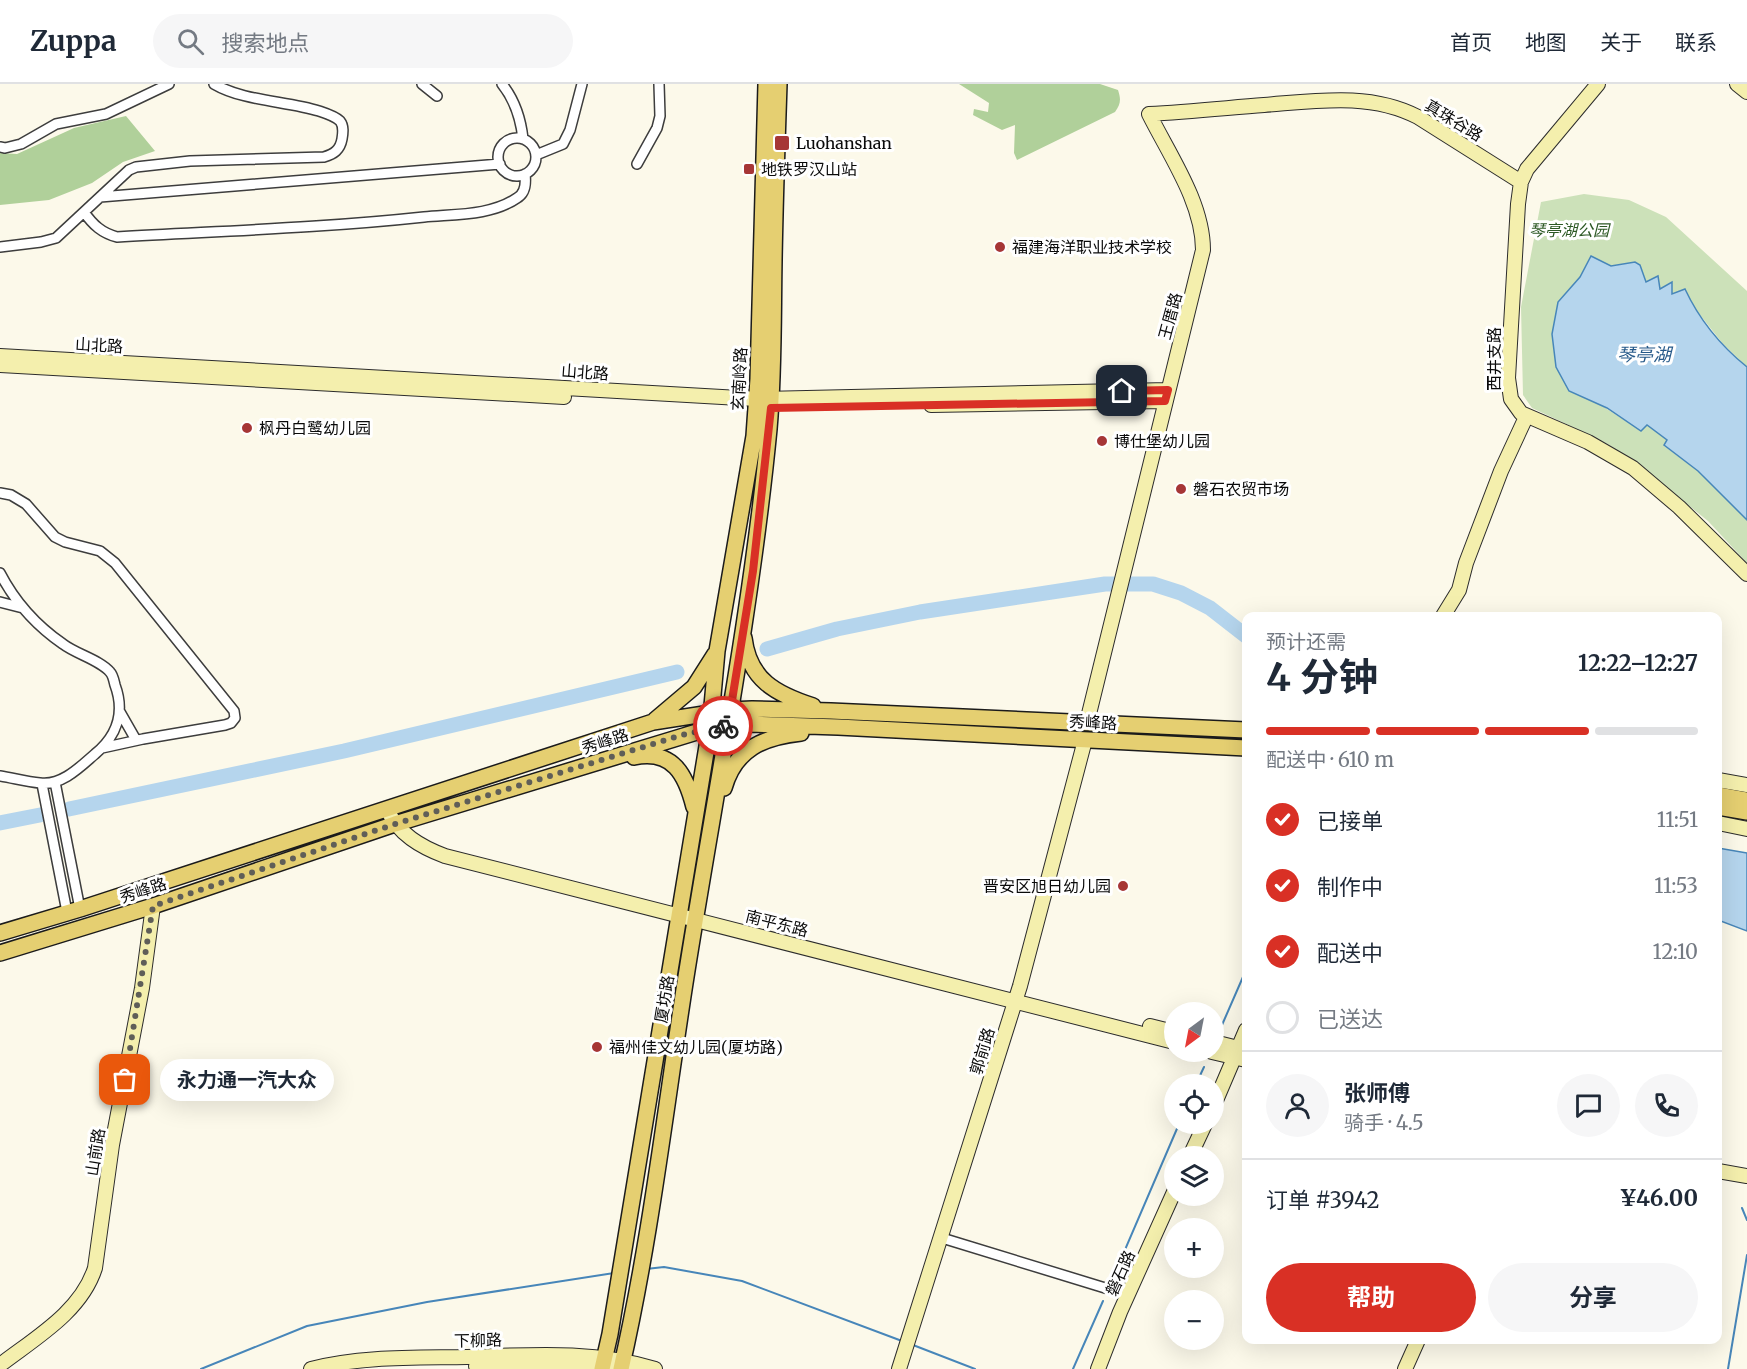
<!DOCTYPE html>
<html lang="zh">
<head>
<meta charset="utf-8">
<style>
  body { margin:0; font-family:Merriweather,"Noto Sans SC",serif; background:#f6f6f7; color:#1f2937; height:100vh; display:flex; flex-direction:column; font-size:22px; white-space:nowrap }
  * { box-sizing:border-box; margin:0 }
  p { font-size:20px; color:#747a83 }
  .icon { flex:none; width:33px; height:33px; fill:none; stroke:currentColor; stroke-width:2; stroke-linecap:round; stroke-linejoin:round }
  .map { position:relative; flex:1; overflow:hidden }
  .details { position:absolute; left:1242px; top:528px; width:480px; height:732px; display:flex; flex-direction:column; background:#fff; border-radius:12px; box-shadow:0 6px 24px #0002 }
  .details>* { flex:none }
  .needle { width:39px; rotate:212deg }
  .fabs { position:absolute; left:1164px; top:918px; display:grid; gap:12px }
  .fabs a { display:grid; place-items:center; width:60px; height:60px; border-radius:50%; background:#fff; box-shadow:0 6px 24px #0002; font-size:30px }
  .pin { position:absolute; display:grid; place-items:center; width:51px; height:51px; color:#fff; margin:-26px; border-radius:12px; box-shadow:0 3px 9px #0006 }
  .courier { position:absolute; display:grid; place-items:center; width:60px; height:60px; margin:-30px; border:4px solid #d93025; border-radius:50%; background:#fff; color:#222; box-shadow:0 2px 8px #0007 }
  .bubble { position:absolute; height:42px; border-radius:21px; background:#fff; box-shadow:0 6px 24px #0002; font-size:20px; font-weight:700; line-height:42px; text-align:center }
  .overview em { font-style:normal; font-weight:700 }
  .overview div { display:flex; flex-direction:column-reverse }
  .overview { display:flex; align-items:center; justify-content:space-between; height:102px; padding:0 24px }
  h1 { font-size:39px; font-weight:700; line-height:45px }
  .bar { display:grid; grid-template-columns:repeat(4,1fr); gap:9px 6px; align-content:center; height:72px; padding:0 24px }
  .bar i { height:8px; border-radius:4px; background:#e0e1e3 }
  .bar .selected { background:#d93025 }
  .bar p { grid-column:span 4 }
  .line { display:flex; align-items:center; gap:15px; padding:0 24px; border-top:2px solid #e0e1e3 }
  .line div { flex:1 }
  .round { display:grid; place-items:center; flex:none; width:63px; height:63px; border-radius:32px; background:#f6f6f7 }
  ol { padding:0 24px; list-style:none }
  li { display:flex; align-items:center; gap:18px; height:66px }
  li p { margin-inline-start:auto }
  li .icon { padding:6px; border-radius:50%; background:#d93025; color:#fff; stroke-width:4 }
  li:last-child { color:#747a83 }
  li i { width:33px; height:33px; border:3px solid #e0e1e3; border-radius:50% }
  .cta { display:flex; gap:12px; margin-top:auto; padding:12px 24px }
  .cta a { flex:1; height:69px; border-radius:36px; background:#d93025; color:#fff; font-size:24px; font-weight:700; line-height:69px; text-align:center }
  .cta a+a { background:#f6f6f7; color:#1f2937 }
  header { display:flex; align-items:center; gap:36px; box-sizing:border-box; height:84px; padding:0 30px; background:#fff; border-bottom:2px solid #e0e1e3 }
  header strong { font-size:28px }
  nav { display:flex; gap:33px; margin-inline-start:auto; font-size:21px }
  .search { width:420px; height:54px; background:#f6f6f7; display:flex; align-items:center; gap:15px; box-sizing:border-box; padding:0 21px; border-radius:33px; color:#747a83; font-size:22px }
  .map>svg:first-child { display:block }
  .green { fill:#cce1b9 }
  .forest { fill:#b0d09a }
  .water { fill:#b5d5ed; stroke:#4786b9; stroke-width:1.5 }
  .lines { fill:none; stroke-linecap:round; stroke-linejoin:round }
  .stream { stroke:#4786b9; stroke-width:2 }
  .river { stroke:#b5d5ed; stroke-width:15 }
  .street-casing { stroke:#3d3d3d; stroke-width:12 }
  .secondary-casing { stroke:#2c2c2c; stroke-width:16 }
  .primary-casing { stroke:#1b1b1b; stroke-width:18 }
  .street { stroke:#fff; stroke-width:9 }
  .secondary { stroke:#f4efad; stroke-width:14 }
  .primary { stroke:#e5cf71; stroke-width:15 }
  .done { stroke:#5f5e58; stroke-width:6; stroke-dasharray:0 10.8 }
  .route { stroke:#d93025; stroke-width:8 }
  .poi-dot { fill:#a63636; stroke:#fff; stroke-width:2 }
  .labels { text-anchor:middle; dominant-baseline:central; stroke-width:6; stroke-linejoin:round; paint-order:stroke }
  .street-label { font-size:16px; fill:#0a0a0a; stroke:#fff }
  .poi-label { font-size:16px; fill:#0a0a0a; stroke:#fff; text-anchor:start }
  .park-label { font-size:16px; font-style:italic; fill:#2c5824; stroke:#fff }
  .water-label { font-size:18px; font-style:italic; fill:#265989; stroke:#fff }
</style>
</head>
<body>
<header>
<strong>Zuppa</strong>
<div class="search"><svg class="icon" aria-label="search" viewBox="0 0 24 24"><circle cx="10" cy="10" r="6"/><path d="M15 15l6 6"/></svg>搜索地点</div>
<nav><a>首页</a><a>地图</a><a>关于</a><a>联系</a></nav>
</header>
<div class="map">
<svg width="1747" height="1285" viewBox="0 0 1747 1285">
  <rect width="100%" height="100%" fill="#fcf9ea"/>
  <path class="green" d="M1584,110l45,6 37,17 81,74v76l-24,-23 -30,-38 -21,-11v-13l-12,7 -14,-7 -6,-17 -5,-3 -24,4 -20,-10 -11,21 -22,25 35,98 48,31 6,-6 20,15 -3,6 34,25 49,49v43l-39,-42 -56,-45 -41,-30 -17,-9 -62,-29 -9,-13 -2,-88 20,-105z"/>
  <path class="forest" d="M959,0h141l18,6c3,9 3,14 -3,22l-98,48 -3,-7 1,-28 -13,5 -29,-15 1,-6 14,3 1,-9z
    M126,32l29,35 -32,11 -31,21 -43,17 -49,5v-52l17,1 57,-26z"/>
  <path class="water" d="M1591,172l20,10 24,-4 5,3 6,17 12,-6 2,13 12,-7v12l13,-5c14,30 36,57 62,78v153l-49,-49 -34,-26 3,-5 -20,-15 -6,6 -34,-23 -38,-17 -13,-24 -4,-33 6,-32 22,-25z
    M1718,764l29,5v78l-29,-11z"/>
  <g class="lines">
    <path class="stream" d="M1222,941l24,-55
      M1196,1000l8,-17
      M1742,1124l5,12
      M646,1185l18,-2 78,14 160,60
      M1112,1196l67,-156
      M913,1261l62,24
      M201,1285l106,-43 120,-24 187,-29
      M1073,1285l30,-68
      M1728,1285l19,-114"/>
    <path class="river" d="M767,565l70,-20 83,-17 185,-28h48l28,9 29,15 36,28
      M69,725l275,-58 333,-79
      M0,739l40,-8"/>
    <g class="street-casing">
      <path id="street" d="M422,0l15,12
        M502,0c12,15 19,36 21,55
        M498 73a19 19 0 1 1 38 0a19 19 0 1 1-38 0Z
        M0,63l5,1 16,-4 35,-20 50,-10 63,-30
        M536,71l27,-11 7,-14 12,-46
        M637,80l20,-36 3,-12 -1,-32
        M100,113l400,-33
        M84,128c9,13 18,21 33,25 102,-6 205,-9 307,-20 30,-3 67,-1 93,-19 9,-5 9,-15 8,-24
        M0,163l41,-5 15,-4 73,-68 7,-3 54,-6 134,-4c10,-3 16,-7 18,-18 1,-6 2,-13 -2,-18 -5,-5 -15,-8 -21,-10 -33,-10 -76,-10 -105,-27
        M0,409l11,2 15,9 29,33 10,5 35,9 15,12 119,148 1,7 -4,5 -6,2 -82,14 -41,9
        M0,489c15,29 37,53 63,71 13,10 37,16 47,28 3,3 4,9 5,13 10,27 2,51 -20,69 -14,12 -33,32 -55,29 -13,-1 -27,-5 -40,-7
        M0,518l23,6
        M120,628l16,28
        M55,698l25,127
        M42,700l25,128
        M942,1154l186,57"/>
    </g>
    <g class="secondary-casing">
      <path id="secondary" d="M1598,0l-71,85 -6,13 -3,22 -10,174 3,21 10,14 67,29 45,26 46,39 68,67
        M1737,0l10,8
        M0,272l757,43 411,-9
        M0,281l564,32
        M931,321l234,-4
        M1443,532l16,-26 7,-27 35,-92 25,-54
        M1087,638l116,-472c0,-47 -33,-94 -54,-136 38,-2 77,-6 115,-9 52,-4 106,-13 154,12l103,65
        M1718,696l29,5
        M387,725c11,25 34,38 58,47l729,186
        M1718,739l29,6
        M1150,942l24,6
        M1214,958l32,8
        M1212,968l34,8
        M1214,1021l32,-75
        M1190,1072l15,-32
        M1718,1087l29,5
        M0,1281c35,-27 81,-53 95,-97l17,-123 30,-157 11,-82
        M476,1282l98,-1 36,4
        M311,1285c51,-13 104,-11 156,-12 63,-2 127,-7 188,12
        M899,1285l121,-383 65,-246
        M1098,1285l22,-57 54,-120
        M1405,1285l13,-29"/>
    </g>
    <g class="primary-casing">
      <path id="primary" d="M744,554c5,42 32,56 69,68
        M655,636l39,-33 21,-33
        M634,673c39,-8 52,18 60,50
        M724,704c11,-39 39,-51 77,-55
        M1718,711l29,5
        M1718,723l29,5
        M0,849l80,-24 573,-187 77,-12 22,-1 79,2 415,19
        M0,869l153,-47 242,-82 315,-96 40,-4 88,3 408,21
        M602,1285l8,-35 100,-606 7,-77 37,-215 4,-57 8,-295
        M621,1285c29,-127 44,-257 64,-386 29,-184 66,-368 84,-554 5,-56 4,-113 5,-169 1,-59 3,-117 5,-176"/>
    </g>
    <use href="#street" class="street"/>
    <use href="#secondary" class="secondary"/>
    <use href="#primary" class="primary"/>
  </g>
  <g class="lines">
    <path class="done" d="M125,996l28,-174 242,-82 287,-89 41,-9"/>
    <path class="route" d="M723,642l5,-1 25,-154 18,-163 394,-7 3,-11 -46,1"/>
  </g>
  <g class="poi-dot">
    <rect x="774" y="51" width="16" height="16" rx="3"/>
    <rect x="743" y="79" width="12" height="12" rx="3"/>
    <circle cx="1000" cy="163" r="6"/>
    <circle cx="247" cy="344" r="6"/>
    <circle cx="1102" cy="357" r="6"/>
    <circle cx="1181" cy="405" r="6"/>
    <circle cx="1123" cy="802" r="6"/>
    <circle cx="597" cy="963" r="6"/>
  </g>
  <g class="labels">
    <g class="street-label">
      <text transform="translate(1454 36) rotate(31)">真珠谷路</text>
      <text transform="translate(1170 232) rotate(-75)">王厝路</text>
      <text transform="translate(99 261) rotate(3)">山北路</text>
      <text transform="translate(1494 275) rotate(-90)">西井支路</text>
      <text transform="translate(585 288) rotate(4)">山北路</text>
      <text transform="translate(739 295) rotate(-87)">玄南岭路</text>
      <text transform="translate(1093 638) rotate(3)">秀峰路</text>
      <text transform="translate(605 657) rotate(-18)">秀峰路</text>
      <text transform="translate(143 806) rotate(-18)">秀峰路</text>
      <text transform="translate(777 839) rotate(14)">南平东路</text>
      <text transform="translate(664 915) rotate(-81)">厦坊路</text>
      <text transform="translate(982 967) rotate(-73)">郭前路</text>
      <text transform="translate(95 1068) rotate(-81)">山前路</text>
      <text transform="translate(1120 1189) rotate(-66)">磐石路</text>
      <text transform="translate(478 1256) rotate(-1)">下柳路</text>
    </g>
    <g class="poi-label">
      <text x="796" y="59">Luohanshan</text>
      <text x="761" y="85">地铁罗汉山站</text>
      <text x="1012" y="163">福建海洋职业技术学校</text>
      <text x="259" y="344">枫丹白鹭幼儿园</text>
      <text x="1114" y="357">博仕堡幼儿园</text>
      <text x="1193" y="405">磐石农贸市场</text>
      <text x="1111" y="802" text-anchor="end">晋安区旭日幼儿园</text>
      <text x="609" y="963">福州佳文幼儿园(厦坊路)</text>
    </g>
    <g class="park-label">
      <text x="1569" y="146">琴亭湖公园</text>
    </g>
    <g class="water-label">
      <text x="1644" y="270">琴亭湖</text>
    </g>
  </g>
</svg>
<div class="fabs">
<a><svg class="needle" viewBox="-14 -14 28 28"><path d="M0-13l5 13h-10z" fill="#e53935"/><path d="M0 13l5-13h-10z" fill="#747a83"/></svg></a>
<a><svg class="icon" aria-label="locate" viewBox="0 0 24 24"><circle cx="12" cy="12" r="6"/><path d="M12 2v4M12 18v4M2 12h4M18 12h4"/></svg></a>
<a><svg class="icon" aria-label="layers" viewBox="0 0 24 24"><path d="M12 4l9 5-9 5-9-5zM3 14l9 5 9-5"/></svg></a>
<a>+</a>
<a>−</a>
</div>
<div class="pin" style="left:125px;top:996px;background:#ea580c"><svg class="icon" aria-label="bag" viewBox="0 0 24 24"><path d="M5 8h14l-1 12H6zM9 8a3 3 0 0 1 6 0"/></svg></div>
<div class="pin" style="left:1122px;top:307px;background:#1f2937"><svg class="icon" aria-label="home" viewBox="0 0 24 24"><path d="M3 11l9-7 9 7M6 9v11h12V9"/></svg></div>
<div class="courier" style="left:723px;top:642px"><svg class="icon" aria-label="bike" viewBox="0 0 24 24"><circle cx="6" cy="16" r="4"/><circle cx="18" cy="16" r="4"/><path d="M6 16l4-8h5l3 8M10 8l3 8H6M13 5h3"/></svg></div>
<div class="bubble" style="left:160px;top:975px;width:174px">永力通一汽大众</div>
<section class="details">
<div class="overview"><div><h1>4 分钟</h1><p>预计还需</p></div><em>12:22–12:27</em></div>
<div class="bar"><i class="selected"></i><i class="selected"></i><i class="selected"></i><i></i><p>配送中 · 610 m</p></div>
<ol>
<li><svg class="icon" aria-label="check" viewBox="0 0 24 24"><path d="M5 12l5 5 9-10"/></svg>已接单<p>11:51</p></li>
<li><svg class="icon" aria-label="check" viewBox="0 0 24 24"><path d="M5 12l5 5 9-10"/></svg>制作中<p>11:53</p></li>
<li><svg class="icon" aria-label="check" viewBox="0 0 24 24"><path d="M5 12l5 5 9-10"/></svg>配送中<p>12:10</p></li>
<li><i></i>已送达</li>
</ol>
<div class="line" style="height:108px"><a class="round"><svg class="icon" aria-label="person" viewBox="0 0 24 24"><circle cx="12" cy="8" r="4"/><path d="M4 21q1-7 8-7t8 7"/></svg></a><div><b>张师傅</b><p>骑手 · 4.5</p></div><a class="round"><svg class="icon" aria-label="chat" viewBox="0 0 24 24"><path d="M4 5h16v11H9l-5 4z"/></svg></a><a class="round"><svg class="icon" aria-label="phone" viewBox="0 0 24 24"><path d="M5 4h4l2 5-3 2q2 4 5 5l2-3 5 2v4C11 20 4 13 5 4z"/></svg></a></div>
<div class="line" style="height:78px"><div>订单 #3942</div><b>¥46.00</b></div>
<div class="cta"><a>帮助</a><a>分享</a></div>
</section>
</div>
</body>
</html>
